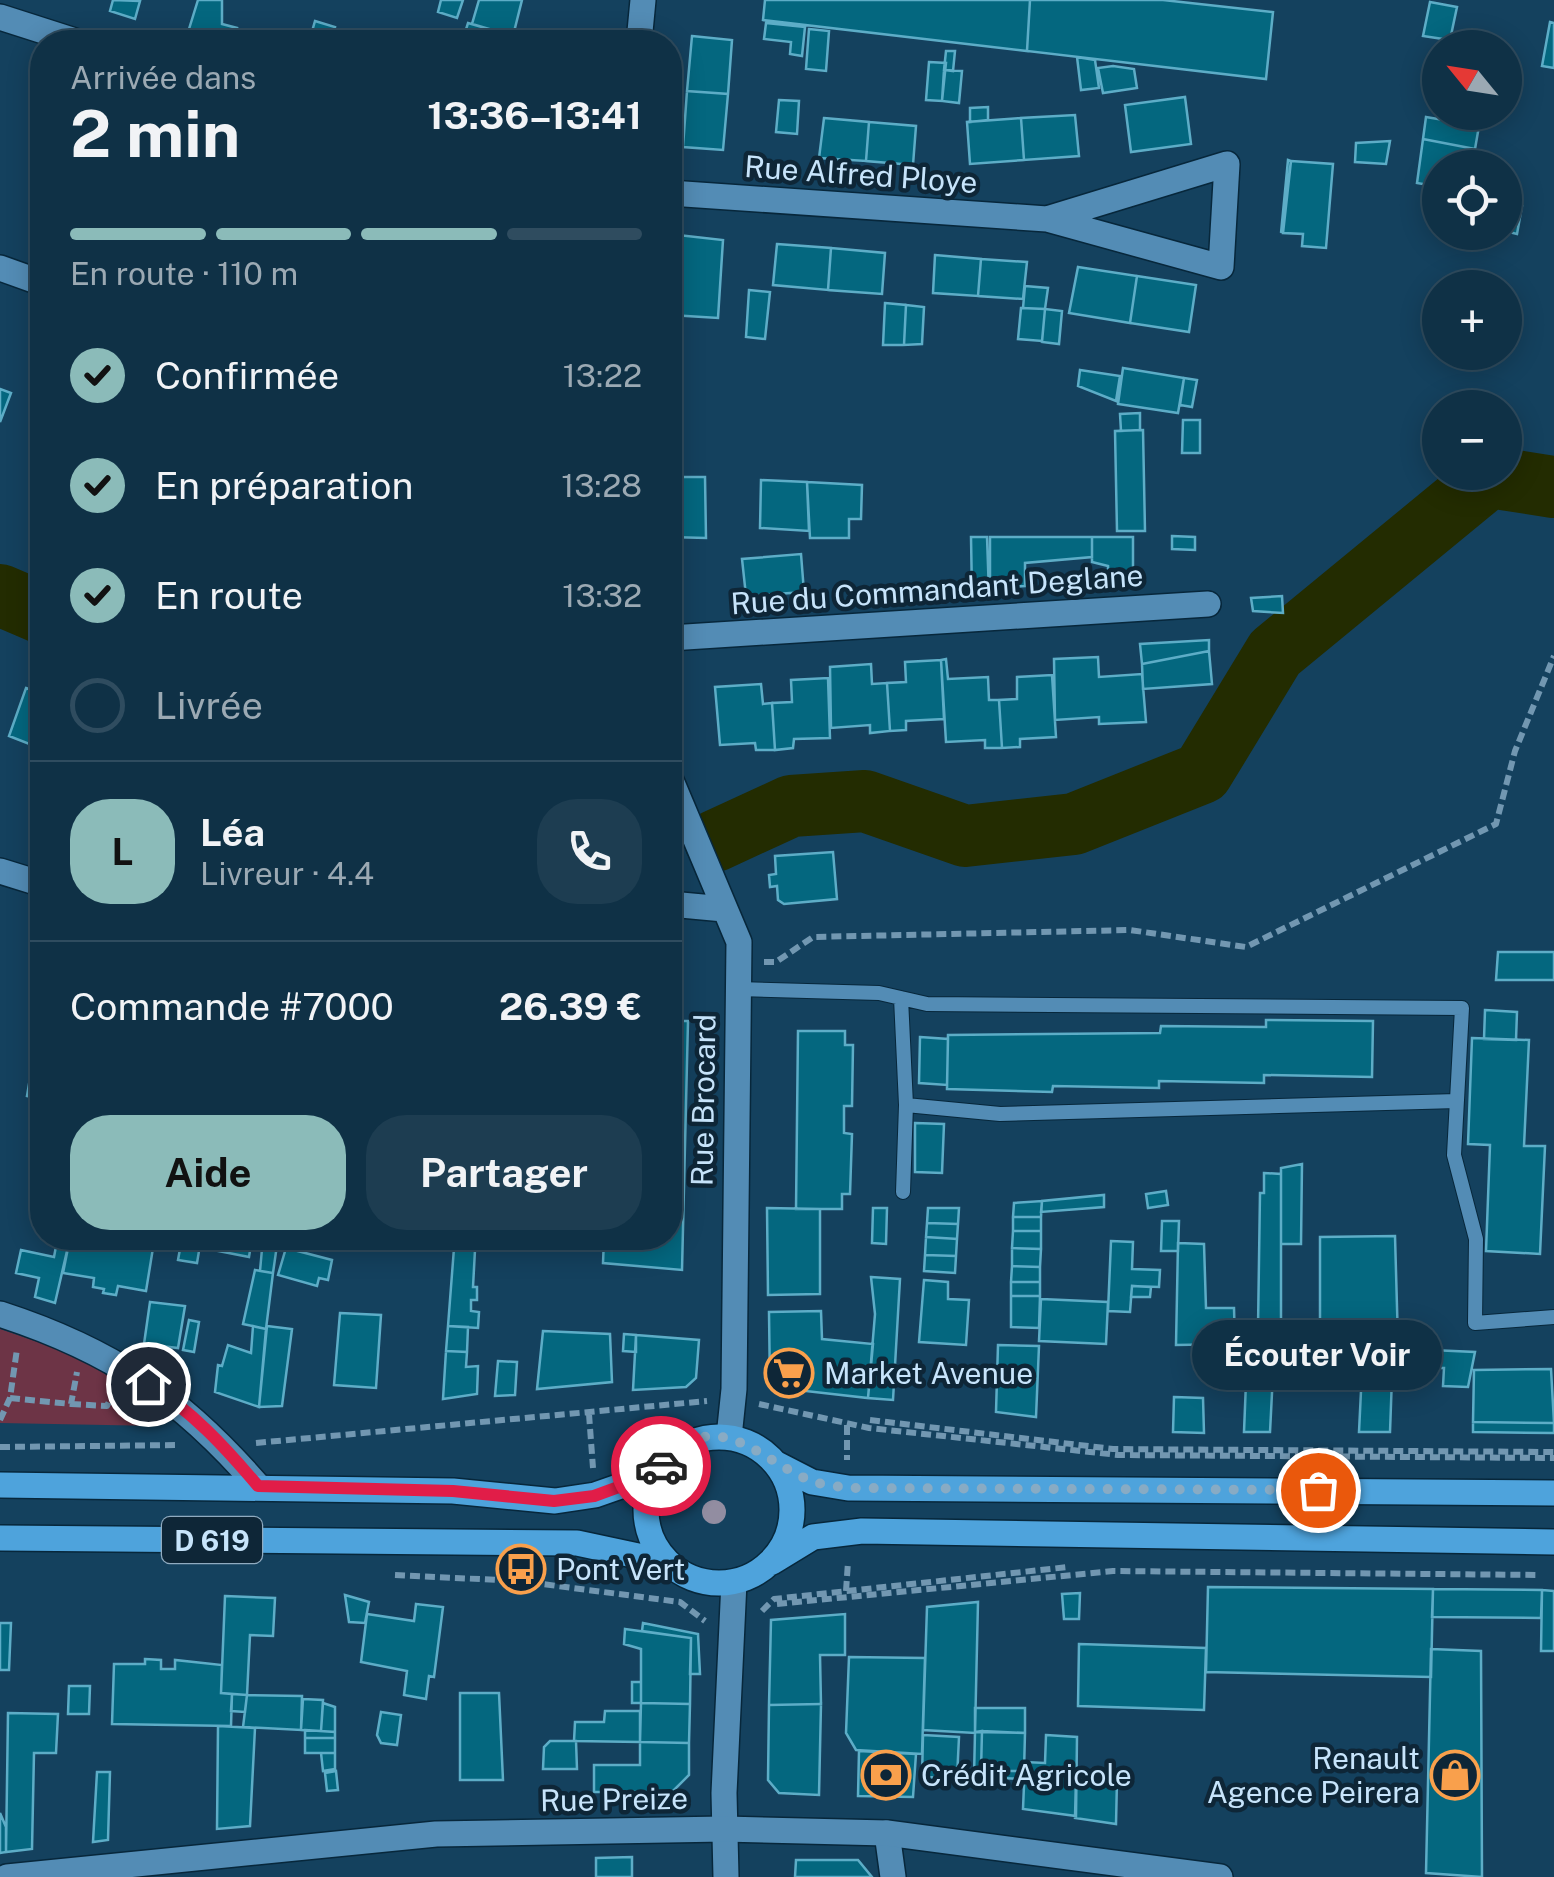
<!DOCTYPE html>
<html lang="fr">
<head>
<meta charset="utf-8">
<style>
  body { margin:0; font-family:"Public Sans",sans-serif; background:#1d3d51; color:#f1f3f6; height:100vh; display:flex; flex-direction:column; font-size:38px; white-space:nowrap }
  * { box-sizing:border-box; margin:0 }
  p { font-size:32px; color:#9ba9b3 }
  .icon { flex:none; width:55px; height:55px; fill:none; stroke:currentColor; stroke-width:2; stroke-linecap:round; stroke-linejoin:round }
  .map { position:relative; flex:1; overflow:hidden }
  .details { position:absolute; left:30px; top:30px; width:652px; height:1220px; display:flex; flex-direction:column; background:#0f3146; border-radius:40px; box-shadow:0 5px 25px #0003,0 0 0 2px #2f4c5f }
  .details>* { flex:none }
  .needle { width:65px; rotate:300deg }
  .controls { position:absolute; left:1422px; top:30px; display:grid; gap:20px }
  .controls a { display:grid; place-items:center; width:100px; height:100px; border-radius:50%; background:#0f3146; box-shadow:0 5px 25px #0003,0 0 0 2px #2f4c5f; font-size:50px }
  .pin { position:absolute; display:grid; place-items:center; width:85px; height:85px; color:#fff; margin:-42px; border:5px solid #fff; border-radius:50%; box-shadow:0 2px 10px #0007 }
  .courier { position:absolute; display:grid; place-items:center; width:100px; height:100px; margin:-50px; border:8px solid #e11d48; border-radius:50%; background:#fff; color:#222; box-shadow:0 2px 12px #0007 }
  .bubble { position:absolute; height:70px; border-radius:35px; background:#0f3146; box-shadow:0 5px 25px #0003,0 0 0 2px #2f4c5f; font-size:32px; font-weight:700; line-height:70px; text-align:center }
  .head em { font-style:normal; font-weight:700 }
  .head div { display:flex; flex-direction:column-reverse }
  .head { display:flex; align-items:center; justify-content:space-between; height:170px; padding:0 40px }
  h1 { font-size:65px; font-weight:700; line-height:75px }
  .bar { display:grid; grid-template-columns:repeat(4,1fr); gap:15px 10px; align-content:center; height:120px; padding:0 40px }
  .bar i { height:12px; border-radius:8px; background:#2f4c5f }
  .bar .selected { background:#8bbbb9 }
  .bar p { grid-column:span 4 }
  .line { display:flex; align-items:center; gap:25px; padding:0 40px; border-top:2px solid #2f4c5f }
  .line div { flex:1 }
  .round { display:grid; place-items:center; flex:none; width:105px; height:105px; border-radius:40px; background:#1d3d51 }
  ol { padding:0 40px; list-style:none }
  li { display:flex; align-items:center; gap:30px; height:110px }
  li p { margin-inline-start:auto }
  li .icon { padding:10px; border-radius:50%; background:#8bbbb9; color:#111; stroke-width:4 }
  li:last-child { color:#9ba9b3 }
  li i { width:55px; height:55px; border:5px solid #2f4c5f; border-radius:50% }
  .primary-button { display:flex; gap:20px; margin-top:auto; padding:20px 40px }
  .primary-button a { flex:1; height:115px; border-radius:40px; background:#8bbbb9; color:#111; font-size:40px; font-weight:700; line-height:115px; text-align:center }
  .primary-button a+a { background:#1d3d51; color:#f1f3f6 }
  .map>svg:first-child { display:block }
  .green { fill:#6d3446 }
  .lines { fill:none; stroke-linecap:round; stroke-linejoin:round }
  .river { stroke:#232c01; stroke-width:62 }
  .building { fill:#04677f; stroke:#5dadc7; stroke-width:2.5 }
  .lane-casing { stroke:#07273b; stroke-width:16 }
  .street-casing { stroke:#07273b; stroke-width:28 }
  .secondary-casing { stroke:#07273b; stroke-width:28 }
  .primary-casing { stroke:#07273b; stroke-width:28 }
  .path { stroke:#7297b1; stroke-width:6; stroke-dasharray:10 5; stroke-linecap:butt }
  .lane { stroke:#538cb5; stroke-width:14 }
  .street { stroke:#538cb5; stroke-width:25 }
  .secondary { stroke:#538cb5; stroke-width:25 }
  .primary { stroke:#4ea3dc; stroke-width:25 }
  .tree { fill:#928da1 }
  .done { stroke:#88abc4; stroke-width:10; stroke-dasharray:0 18 }
  .route { stroke:#e11d48; stroke-width:12 }
  .labels { text-anchor:middle; dominant-baseline:central; stroke-width:9; stroke-linejoin:round; paint-order:stroke }
  .shield { fill:#0e2637; stroke:#90abc0; stroke-width:2.5 }
  .shield-label { font-size:28px; font-weight:bold; fill:#c7e4fb }
  .street-label { font-size:30px; fill:#c7e4fb; stroke:#0e2637 }
  .poi-label { font-size:30px; fill:#c7e4fb; stroke:#0e2637; text-anchor:start }
</style>
</head>
<body>
<div class="map">
<svg width="1554" height="1877" viewBox="0 0 1554 1877">
  <rect width="100%" height="100%" fill="#14415e"/>
  <path class="green" d="M0,1329l79,27 84,58 -5,12 -158,-3z"/>
  <g class="lines">
    <path class="river" d="M0,595l42,18
      M715,841l76,-35 74,-5 100,35 109,-12 128,-51 73,-120 214,-176 65,10"/>
  </g>
  <path class="building" d="M113,0l27,1 -5,18 -25,-8z
    M198,0h24v24l15,4 -4,14h-48z
    M441,0h22l-6,18 -19,-6z
    M479,0h43l-9,36 -41,-12z
    M765,0h265l-3,51 -264,-31z
    M1030,0h133l110,12 -7,67 -239,-28z
    M1430,2l27,5 -7,33 -27,-4z
    M315,21l20,6 -4,15h-22z
    M1550,22l4,1v45l-12,-2z
    M468,23l45,13 -2,6h-49z
    M766,23l39,4 -3,29 -12,-2 1,-12 -27,-3z
    M809,29l20,2 -3,40 -20,-2z
    M351,33l32,9h-35z
    M692,36l40,4 -4,54 -41,-3z
    M946,51h9l-2,20 -9,-1z
    M1077,57l18,3 4,28 -18,2z
    M929,62l17,1 -4,38 -16,-1z
    M1113,66l21,3 3,19 -34,5 -5,-25z
    M944,70l18,1 -3,32 -17,-2z
    M687,91l41,3 -5,56 -40,-3z
    M1185,97l6,47 -60,8 -6,-47z
    M779,100l20,1 -2,33 -21,-2z
    M988,107v13l-18,2v-14z
    M1075,115l4,41 -55,4 -3,-42z
    M1426,117l53,9 -4,23 -52,-10z
    M824,118l45,4 -3,39 -47,-3z
    M1021,118l3,42 -54,4 -3,-42z
    M869,122l47,4 -3,39 -47,-4z
    M1423,139l52,10 -3,19h-32v19l-23,-4z
    M1390,141l-4,23 -31,-2 1,-19z
    M1288,160l3,1 -10,72z
    M1291,161l42,3 -7,84 -24,-2 1,-12 -20,-1z
    M1506,203l16,3 -5,28 -12,-3z
    M678,235l45,5 -5,78 -47,-3z
    M777,244l54,4 -3,42 -55,-5z
    M831,248l54,5 -3,41 -54,-4z
    M935,255l46,4 -3,37 -45,-3z
    M981,259l46,3 -4,37 -45,-3z
    M1078,267l59,9 -7,47 -61,-10z
    M1137,276l59,9 -7,47 -59,-9z
    M1025,286l23,2 -3,21 -22,-1z
    M749,290l21,2 -5,47 -19,-2z
    M885,303l21,2 -2,40h-21z
    M906,305l18,2 -2,37 -18,1z
    M1021,308l24,1 -3,32 -24,-2z
    M1045,309l17,2 -3,33 -17,-2z
    M1123,368l61,10 -6,35 -60,-9z
    M1080,370l40,6 -4,25 -38,-15z
    M1184,378l13,2 -5,27 -12,-2z
    M0,389l11,4 -11,29z
    M1140,413v17l-19,1 -1,-17z
    M1183,420h17v33h-18z
    M1143,430l2,101h-28l-2,-100z
    M670,477h35l1,61 -36,-1z
    M761,480l46,2 2,49 -49,-3z
    M807,482l55,3 -1,34h-12v19h-39z
    M1172,536l23,1v13l-23,-1z
    M971,537h16l2,57h-17z
    M990,537h102v20l-67,6v23l-35,2z
    M1092,537h41v44h-25v-15l-16,-4z
    M801,554l3,38 -58,4 -4,-37z
    M1282,596l1,17 -30,-2 -2,-13z
    M1209,640v11l-67,13 -2,-20z
    M1209,651l3,33 -69,5 -1,-25z
    M1098,657l1,20 43,-3 4,48 -47,2v-7l-44,3 -1,-61z
    M946,659l2,20 40,-2 1,23h10l3,48h-17v-8l-39,2 -5,-82z
    M941,660l3,59 -38,2v9l-16,1 -3,-48 19,-1 -1,-20z
    M871,664l1,20 15,-1 3,48 -20,2v-8l-39,3 -1,-61z
    M1052,675l4,62 -36,2v8l-18,1 -3,-48 18,-1v-22z
    M828,678l2,60 -36,1 -1,9 -18,2 -3,-47 20,-1 -1,-22z
    M761,684l2,20 9,-1 3,47h-19l-1,-7 -35,2 -5,-58z
    M26,688l16,6v55l-33,-13z
    M833,852l4,47 -53,5 -6,-4 -1,-14 -7,1 -1,-12 7,-1 -1,-18z
    M41,943h1v47l-9,-2z
    M1498,952h56v28h-58z
    M670,971l2,50h16l-6,249 -79,-7 1,-25h66z
    M1485,1010l32,2 -1,28 -32,-1z
    M1266,1020l107,1 -1,56 -108,-2v8l-105,-2v7l-106,-2 -1,6 -105,-3 1,-54 212,-2 1,-7 105,1z
    M798,1031h47v14h8l-1,61h-8v27l8,1 -2,60h-8v15h-46z
    M920,1037l28,2 -1,46 -28,-2z
    M1472,1038l57,2 -5,106h21l-5,108 -54,-3 4,-106 -22,-1z
    M30,1078l12,2v55l-7,-2 6,-34 -14,-3z
    M915,1123l29,1 -2,49 -27,-1z
    M1302,1164l-1,80h-20v-76z
    M1264,1173l17,1v173l-32,1v-20h9l2,-135h4z
    M1166,1191l2,14 -20,3 -2,-14z
    M1104,1195v12l-63,5 1,-11z
    M1042,1201l-1,16h-28l1,-14z
    M767,1208l53,1v85l-52,1z
    M873,1208h14l-1,36 -14,-1z
    M928,1208h31l-1,16 -31,-1z
    M1013,1217h28v14h-28z
    M1162,1221h17l-1,30h-17z
    M927,1223l31,1 -1,15 -31,-2z
    M1013,1231h28v18l-29,-1z
    M1395,1236l3,106 -78,1v-106z
    M926,1237l31,2 -1,17 -31,-1z
    M51,1238h19l-15,65 -20,-6 4,-19 -23,-5 5,-23 33,7 3,-16z
    M70,1238h36l47,10 -7,43 -28,-5 -2,9 -13,-2 1,-4 -11,-2 1,-9 -31,-5z
    M182,1238l19,1 -4,24 -19,-3z
    M205,1238h47l-3,19 -46,-9z
    M263,1238h15l-5,35 -13,-2z
    M455,1238h25l-1,12 -25,-2z
    M1111,1241l22,1 -1,27 28,1 -1,17 -27,-1 -2,26 -22,-1z
    M1178,1243l26,1 2,64h28l1,36 -59,1z
    M286,1248l46,12 -4,20 -9,-2 -2,8 -39,-11z
    M454,1248l21,2 -2,37h4v13h-6v11l8,1 -1,16 -30,-2z
    M1012,1248l29,1 -1,18 -28,-1z
    M925,1255l31,1 -1,17 -31,-2z
    M1012,1266l28,1v15h-29z
    M255,1270l18,3 -7,56 -23,-5z
    M871,1277l29,2 -7,121 -25,-2 7,-84z
    M924,1280l24,2v17l21,1 -3,45 -47,-3z
    M1011,1282h29v14h-29z
    M1132,1286l19,1 -1,10h-19z
    M1011,1296h29l-1,32 -28,-1z
    M1041,1299l67,3 -2,42 -67,-3z
    M150,1302l35,4 -7,42 -34,-4z
    M821,1311l1,28 51,5 -5,54 -98,-11 -1,-75z
    M340,1313l41,2 -5,73 -42,-3z
    M189,1320l10,2 -5,30 -11,-2z
    M253,1326l13,3 -7,78 -44,-15 3,-27 4,1 6,-21 23,8z
    M267,1326l25,3 -10,77 -23,1z
    M448,1326l20,1 -1,25 -21,-1z
    M543,1331l67,3 2,48 -75,7z
    M624,1334l12,1v17l-13,-1z
    M636,1335l63,5 -3,38 -10,9 -53,3z
    M998,1345l41,1 -3,71 -40,-5z
    M1393,1349l-3,83h-31l4,-82z
    M1431,1350l44,2 -7,35 -25,-1 1,-18h-13z
    M446,1351l21,1 -1,15 12,-1 -1,28 -34,5z
    M1274,1354l-4,78h-26l3,-75z
    M498,1361l19,1 -2,33 -20,1z
    M1551,1369l3,54 -81,-1 1,-52z
    M1174,1397l29,1 1,35 -31,-1z
    M1473,1422l81,1v10l-81,-1z
    M1208,1587l225,2 -2,88 -225,-5z
    M1433,1589l109,1 -1,28 -109,-1z
    M1542,1590l12,1v60h-13z
    M1080,1593l-1,26h-15l-2,-25z
    M345,1595l24,7 -4,21 -16,-1z
    M225,1596l50,2 -2,38 -23,-1 -3,60 -26,-2z
    M978,1602l-3,131 -52,-3 4,-123z
    M416,1604l27,3 -9,70 -5,-1 -3,23 -22,-4 3,-24 -46,-9 6,-48 47,7z
    M845,1614v41h-25l1,49 -52,1 2,-85z
    M0,1623h11l-2,47h-9z
    M643,1623l55,11 2,40h-10l1,-36 -49,-7z
    M625,1629l66,9 -1,66 -49,-1v-54l-17,-5z
    M1079,1644l127,4 -2,62 -126,-4z
    M1431,1649l50,2 1,226 -56,-4z
    M849,1657l76,1 -3,96 -66,-4 -10,-17z
    M145,1659l16,1v9h14v-9l47,5 -1,28 11,1 -1,32 -119,-2 2,-60h31z
    M632,1682h9v21h-9z
    M69,1686h21l-1,28h-21z
    M460,1693h39l4,87h-43z
    M232,1694l15,1 -2,17 -14,-1z
    M247,1695l55,1 -1,34 -58,-3z
    M303,1699l20,1 -2,31 -20,-1z
    M323,1703l12,4v25l-14,-1z
    M641,1703l49,1 -1,39 -49,-1z
    M821,1704l-2,91 -40,-2 -11,-13 1,-75z
    M975,1708h50v25l-50,-1z
    M605,1711h35v31l-66,-1 1,-19h29z
    M381,1712l20,3 -4,30 -16,-2 -4,-8z
    M8,1713l50,1 -2,39h-22l-2,96 -26,3z
    M218,1726l37,2 -5,98 -33,3z
    M305,1730l30,2v6h-30z
    M982,1731l43,2 -1,38h-43z
    M982,1731l-1,40h43v8l-50,-2 1,-45z
    M923,1735l36,2 -2,41 -35,-1z
    M1046,1735l31,2 -1,79 -53,-7 2,-47 20,1z
    M305,1738h30v15h-30z
    M550,1741h26l1,28h-34l1,-22z
    M640,1742l49,1v32l-17,17h-78v-27h46z
    M859,1751l57,3 -3,43 -55,-1z
    M321,1753h14v16l-12,2z
    M1092,1769l12,1v9l13,1 -1,44 -41,-6 1,-40 15,1z
    M336,1771l2,19 -11,1 -2,-18z
    M97,1772h13l-2,68 -15,2z
    M0,1813l6,14v25l-6,1z
    M632,1857v20h-36v-19z
    M796,1860h62l14,17h-77z"/>
  <g class="lines">
    <g class="lane-casing">
      <path id="lane" d="M738,989l141,4 48,11 535,4 -8,147 22,84 -1,84 79,-6
        M901,998l5,107 94,9 457,-13
        M903,1192l3,-87"/>
    </g>
    <g class="street-casing">
      <path id="street" d="M0,17l78,25
        M639,42l4,-42
        M670,193l377,26 174,48 6,-103 -180,55
        M0,268l42,15
        M670,638l538,-34
        M670,778l69,164 -5,447 -5,48
        M0,871l42,13
        M670,904l54,5
        M0,1314c111,36 181,83 258,172
        M887,1833l6,44
        M726,1877l-2,-84 10,-211"/>
    </g>
    <g class="secondary-casing">
      <path id="secondary" d="M7,1877l429,-43 288,-5 163,4 333,44"/>
    </g>
    <g class="primary-casing">
      <path id="primary" d="M646 1510a73 73 0 1 1 146 0a73 73 0 1 1-146 0Z
        M775,1463l37,19 36,6 706,5
        M0,1485l453,6 102,10 40,-6 60,-21
        M0,1538l577,5 89,19
        M772,1562l41,-25 49,-6 692,11"/>
    </g>
    <path class="path" d="M764,962h12l37,-25 317,-7 116,17 250,-123 19,-73 39,-95
      M10,1398l61,6 6,-32
      M71,1404l36,2 5,-11
      M759,1404l110,24 249,27 436,3
      M589,1414l4,54
      M0,1420l10,-22 7,-49
      M870,1420l243,29 441,3
      M847,1425v35
      M256,1443l451,-42
      M0,1447l179,-2
      M395,1575l124,6 161,21 25,19
      M846,1591l2,-29
      M777,1604l336,-33 426,4
      M762,1611l12,-12 294,-32"/>
    <use href="#lane" class="lane"/>
    <use href="#street" class="street"/>
    <use href="#secondary" class="secondary"/>
    <use href="#primary" class="primary"/>
  </g>
  <circle class="tree" cx="714" cy="1512" r="12"/>
  <g class="lines">
    <path class="done" d="M661,1466c53,-64 96,-8 148,14 12,5 26,6 39,8l470,2"/>
    <path class="route" d="M148,1384c43,26 77,63 110,102l195,5 101,10 40,-5 60,-22 7,-8"/>
  </g>
  <defs>
    <g id="supermarket-ring" transform="scale(2.5)"><circle r="9.5" fill="#0e2637" stroke="#f9a04c" stroke-width="1.5"/><path d="M-6-5.5h2.5l.6 2H6L4.5 2H-2.5L-4.4-4H-6ZM-1.5 3.2a1.3 1.3 0 1 0 .1 0ZM3 3.2a1.3 1.3 0 1 0 .1 0Z" fill="#f9a04c"/></g>
    <g id="bus-ring" transform="scale(2.5)"><circle r="9.5" fill="#0e2637" stroke="#f9a04c" stroke-width="1.5"/><path d="M-5-6H5V4H4V6H2V4H-2V6H-4V4H-5ZM-3.5-4V0h7V-4ZM-3.5 1.2v1.5H-2V1.2ZM2 1.2v1.5H3.5V1.2Z" fill="#f9a04c"/></g>
    <g id="bank-ring" transform="scale(2.5)"><circle r="9.5" fill="#0e2637" stroke="#f9a04c" stroke-width="1.5"/><path d="M-6-4H6V4H-6ZM0-2.3a2.3 2.3 0 1 0 0 4.6a2.3 2.3 0 1 0 0-4.6Z" fill="#f9a04c"/></g>
    <g id="shop-ring" transform="scale(2.5)"><circle r="9.5" fill="#0e2637" stroke="#f9a04c" stroke-width="1.5"/><path d="M-5-2.5h2.3a2.7 3.5 0 0 1 5.4 0H5L5.5 6h-11ZM-1.5-2.5h3a1.5 2.3 0 0 0-3 0Z" fill="#f9a04c"/></g>
  </defs>
  <g fill-rule="evenodd">
    <use href="#supermarket-ring" x="789" y="1373"/>
    <use href="#bus-ring" x="521" y="1569"/>
    <use href="#bank-ring" x="886" y="1775"/>
    <use href="#shop-ring" x="1455" y="1775"/>
  </g>
  <g class="labels">
    <rect class="shield" x="162" y="1517" width="100" height="46" rx="8"/>
    <g class="shield-label">
      <text x="212" y="1540">D 619</text>
    </g>
    <g class="street-label">
      <text transform="translate(861 174) rotate(4)">Rue Alfred Ploye</text>
      <text transform="translate(937 589) rotate(-4)">Rue du Commandant Deglane</text>
      <text transform="translate(703 1100) rotate(-89)">Rue Brocard</text>
      <text transform="translate(614 1799) rotate(-1)">Rue Preize</text>
    </g>
    <g class="poi-label">
      <text x="824" y="1373">Market Avenue</text>
      <text x="556" y="1569">Pont Vert</text>
      <text x="1420" y="1758" text-anchor="end">Renault<tspan x="1420" dy="34">Agence Peirera</tspan></text>
      <text x="921" y="1775">Crédit Agricole</text>
    </g>
  </g>
</svg>
<div class="controls">
<a><svg class="needle" viewBox="-14 -14 28 28"><path d="M0-13l5 13h-10z" fill="#e53935"/><path d="M0 13l5-13h-10z" fill="#9ba9b3"/></svg></a>
<a><svg class="icon" aria-label="locate" viewBox="0 0 24 24"><circle cx="12" cy="12" r="6"/><path d="M12 2v4M12 18v4M2 12h4M18 12h4"/></svg></a>
<a>+</a>
<a>−</a>
</div>
<div class="pin" style="left:1318px;top:1490px;background:#ea580c"><svg class="icon" aria-label="bag" viewBox="0 0 24 24"><path d="M5 8h14l-1 12H6zM9 8a3 3 0 0 1 6 0"/></svg></div>
<div class="pin" style="left:148px;top:1384px;background:#1f2937"><svg class="icon" aria-label="home" viewBox="0 0 24 24"><path d="M3 11l9-7 9 7M6 9v11h12V9"/></svg></div>
<div class="courier" style="left:661px;top:1466px"><svg class="icon" aria-label="car" viewBox="0 0 24 24"><path d="M5 17H2v-5l4-1 3-4h7l3 4 3 1v5h-3M9 17h6M6 11h13"/><circle cx="7" cy="17" r="2"/><circle cx="17" cy="17" r="2"/></svg></div>
<div class="bubble" style="left:1192px;top:1320px;width:250px">Écouter Voir</div>
<section class="details">
<div class="head"><div><h1>2 min</h1><p>Arrivée dans</p></div><em>13:36–13:41</em></div>
<div class="bar"><i class="selected"></i><i class="selected"></i><i class="selected"></i><i></i><p>En route · 110 m</p></div>
<ol>
<li><svg class="icon" aria-label="check" viewBox="0 0 24 24"><path d="M5 12l5 5 9-10"/></svg>Confirmée<p>13:22</p></li>
<li><svg class="icon" aria-label="check" viewBox="0 0 24 24"><path d="M5 12l5 5 9-10"/></svg>En préparation<p>13:28</p></li>
<li><svg class="icon" aria-label="check" viewBox="0 0 24 24"><path d="M5 12l5 5 9-10"/></svg>En route<p>13:32</p></li>
<li><i></i>Livrée</li>
</ol>
<div class="line" style="height:180px"><b class="round" style="background:#8bbbb9;color:#111">L</b><div><b>Léa</b><p>Livreur · 4.4</p></div><a class="round"><svg class="icon" aria-label="phone" viewBox="0 0 24 24"><path d="M5 4h4l2 5-3 2q2 4 5 5l2-3 5 2v4C11 20 4 13 5 4z"/></svg></a></div>
<div class="line" style="height:130px"><div>Commande #7000</div><b>26.39 €</b></div>
<div class="primary-button"><a>Aide</a><a>Partager</a></div>
</section>
</div>
</body>
</html>
